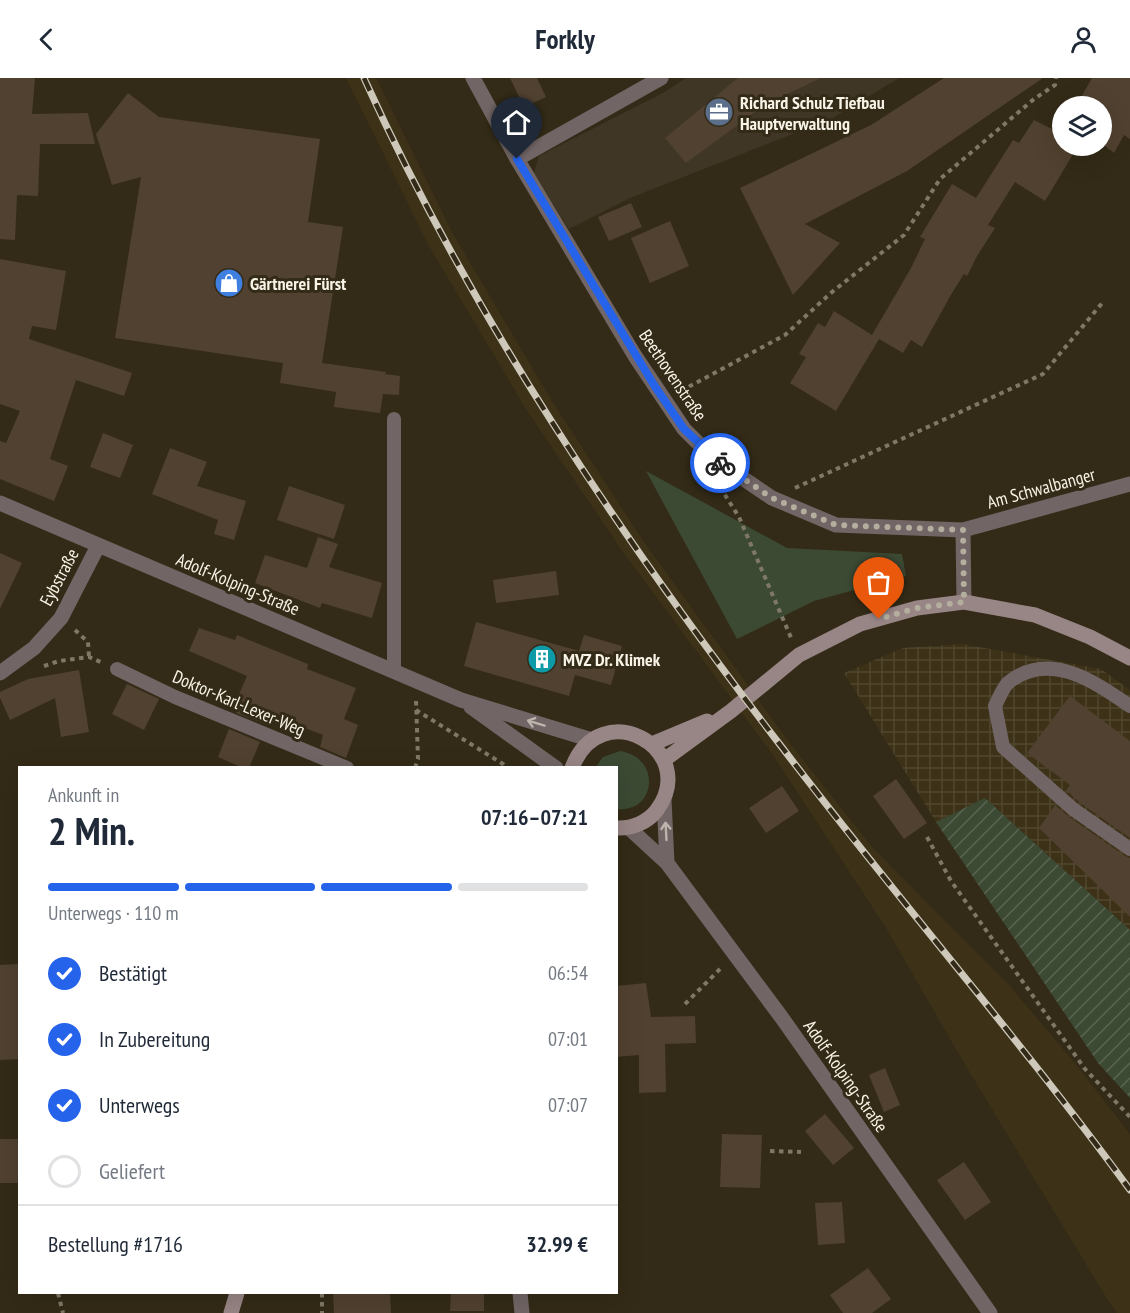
<!DOCTYPE html>
<html lang="de">
<head>
<meta charset="utf-8">
<style>
  body { margin:0; font-family:"PT Sans Narrow",sans-serif; background:#f6f6f7; color:#1f2937; height:100vh; display:flex; flex-direction:column; font-size:22px; white-space:nowrap }
  * { box-sizing:border-box; margin:0 }
  p { font-size:20px; color:#747a83 }
  .icon { flex:none; width:33px; height:33px; fill:none; stroke:currentColor; stroke-width:2; stroke-linecap:round; stroke-linejoin:round }
  .map { position:relative; flex:1; overflow:hidden }
  .drawer { position:absolute; left:18px; top:688px; width:600px; height:528px; display:flex; flex-direction:column; background:#fff; border-radius:0px; box-shadow:0 6px 24px #0002 }
  .drawer>* { flex:none }
  .buttons { position:absolute; left:1052px; top:18px; display:grid; gap:12px }
  .buttons a { display:grid; place-items:center; width:60px; height:60px; border-radius:50%; background:#fff; box-shadow:0 6px 24px #0002; font-size:30px }
  .pin { position:absolute; display:grid; place-items:center; width:51px; height:51px; color:#fff; margin:-62px -26px; border-radius:50% 50% 50% 0; rotate:-45deg; box-shadow:0 0 6px #0007 }
  .pin .icon { rotate:45deg }
  .courier { position:absolute; display:grid; place-items:center; width:60px; height:60px; margin:-30px; border:4px solid #2563eb; border-radius:50%; background:#fff; color:#222; box-shadow:0 2px 8px #0007 }
  .summary em { font-style:normal; font-weight:700 }
  .summary div { display:flex; flex-direction:column-reverse }
  .summary { display:flex; align-items:center; justify-content:space-between; height:102px; padding:0 30px }
  h1 { font-size:39px; font-weight:700; line-height:45px }
  .bar { display:grid; grid-template-columns:repeat(4,1fr); gap:9px 6px; align-content:center; height:72px; padding:0 30px }
  .bar i { height:8px; border-radius:4px; background:#e0e1e3 }
  .bar .current { background:#2563eb }
  .bar p { grid-column:span 4 }
  .line { display:flex; align-items:center; gap:15px; padding:0 30px; border-top:2px solid #e0e1e3 }
  .line div { flex:1 }
  ol { padding:0 30px; list-style:none }
  li { display:flex; align-items:center; gap:18px; height:66px }
  li p { margin-inline-start:auto }
  li .icon { padding:6px; border-radius:50%; background:#2563eb; color:#fff; stroke-width:4 }
  li:last-child { color:#747a83 }
  li i { width:33px; height:33px; border:3px solid #e0e1e3; border-radius:50% }
  header { display:flex; justify-content:space-between; align-items:center; height:78px; padding:0 30px; background:#fff; font-size:27px; font-weight:700 }
  .map>svg:first-child { display:block }
  .commercial { fill:#403626 }
  .industrial { fill:url(#industrial-grid) }
  .built { fill:#3d3217 }
  .green { fill:#3c4a34 }
  .garden { fill:url(#garden-furrows) }
  .building { fill:#514130 }
  .lines { fill:none; stroke-linecap:round; stroke-linejoin:round }
  .path { stroke:#7f7867; stroke-width:4; stroke-dasharray:4.5 4.5; stroke-linecap:butt }
  .service { stroke:#716565; stroke-width:14 }
  .minor { stroke:#716565; stroke-width:15 }
  .secondary { stroke:#988585; stroke-width:15 }
  .rail-casing { stroke:#cec8ba; stroke-width:7 }
  .rail { stroke:#332b17; stroke-width:4.5; stroke-dasharray:14; stroke-linecap:butt }
  .oneway { stroke:#bcb4ad }
  .done { stroke:#b4ae9f; stroke-width:6; stroke-dasharray:0 10.8 }
  .route { stroke:#2563eb; stroke-width:8 }
  .labels { text-anchor:middle; dominant-baseline:central; stroke-width:6; stroke-linejoin:round; paint-order:stroke }
  .poi-label { font-size:18px; font-weight:bold; fill:#f9f4e8; stroke:#332b17; text-anchor:start }
  .street-label { font-size:18px; fill:#f9f4e8; stroke:#332b17 }
</style>
</head>
<body>
<header><svg class="icon" aria-label="back" viewBox="0 0 24 24"><path d="M15 5l-7 7 7 7"/></svg>Forkly<svg class="icon" aria-label="person" viewBox="0 0 24 24"><circle cx="12" cy="8" r="4"/><path d="M4 21q1-7 8-7t8 7"/></svg></header>
<div class="map">
<svg width="1130" height="1235" viewBox="0 0 1130 1235">
  <defs>
    <pattern id="industrial-grid" width="8" height="8" patternUnits="userSpaceOnUse" patternTransform="scale(1.5)"><rect width="8" height="8" fill="#3d3217"/><path d="M0 4h8M4 0v8" fill="none" stroke="#50462e"/></pattern>
    <pattern id="garden-furrows" width="10" height="10" patternUnits="userSpaceOnUse" patternTransform="scale(1.5)"><rect width="10" height="10" fill="#3c4a34"/><path d="M-1 1l2-2M0 10L10 0M9 11l2-2" fill="none" stroke="#596551"/></pattern>
  </defs>
  <rect width="100%" height="100%" fill="#332b17"/>
  <path class="commercial" d="M686,0h213l-68,41 -201,79 -61,31 -35,-56 5,-17 124,-63z"/>
  <path class="industrial" d="M962,566l139,25 29,21v240l-145,-132 -49,24 -92,-149 59,-25z"/>
  <path class="built" d="M346,0h30l77,156 97,164 94,144 145,200 82,104 139,140 68,81 52,67v179h-13l-8,-11 -145,-239 -76,-132 -115,-176 -150,-203 -97,-143 -97,-163z"/>
  <path class="green" d="M646,393l141,77 115,6 4,22 -92,25 -77,38z
    M620,673c43,7 35,63 -3,58l-1,-41h-21l8,-11z"/>
  <path class="garden" d="M985,720l145,132v168l-32,-35 -162,-241z"/>
  <path class="building" d="M0,0h35l-3,36 56,-1 7,31h-55l-2,52 -21,-1 -2,45 -15,-1z
    M510,0h27l9,19 -22,10z
    M738,0h83l-55,26 -80,59 -21,-25z
    M944,0h99l-136,93 -102,53 35,19 -47,52 -53,-107 131,-63z
    M1092,0h38v61l-6,-4 -10,18 -13,-10v-37h-25z
    M128,15l31,24 161,22 -12,83 35,5 -21,136 64,9 -1,2 15,2 -1,19 -16,-1 -3,19 -46,-6 2,-15 -56,-9 3,-20 -168,-25 26,-161 -29,8 -16,-51z
    M1034,42l28,14v12h16l-33,55 -30,-19 -27,43 7,3 -18,28 -10,20 -3,-2 -12,19 -30,54 -11,-7 -8,13 -24,-14 -43,72 -46,-28 16,-26 -7,-3 19,-31 7,4 9,-16 38,24 39,-67 14,-29 -5,-2 32,-53 24,14 37,-58 6,3z
    M631,125l11,24 -33,14 -11,-24z
    M670,143l19,45 -39,17 -19,-45z
    M0,181l66,12 -10,59 -24,-4 -3,13 103,34 -8,23 -48,-16 -26,79 18,7 -14,35 -54,-22v-38l6,2 14,-32 -20,-7z
    M103,355l30,12 -13,33 -30,-11z
    M170,370l37,14 -10,24 49,15 -12,39 -20,-6 4,-14 -66,-26z
    M289,408l56,19 -11,34 -57,-19z
    M318,459l20,7 -9,23 53,16 -10,35 -50,-15 -2,5 -65,-25 10,-28 42,13z
    M0,475l22,10 -22,46z
    M556,493l3,24 -63,8 -3,-23z
    M476,544l103,29 5,-16 38,11 -11,39 -36,-10 -6,21 -105,-30z
    M199,550l36,12 2,-5 71,29 -1,5 49,19 -12,31 14,6 -12,33 -26,-11 3,-12 -51,-20 -5,10 -31,-12 4,-10 -4,-2 11,-25 -58,-25z
    M79,592l10,62 -28,5 -6,-39 -45,22 -10,-22v-6l28,-13z
    M127,606l32,15 -15,31 -32,-16z
    M1070,618l60,45v97l-51,-36 -13,-12 4,-5 -43,-32z
    M229,651l31,13 -11,26h-6l-25,-11z
    M896,701l31,44 -23,16 -31,-43z
    M782,708l17,25 -33,22 -17,-25z
    M1055,727l13,11 57,40 5,2v59l-91,-89z
    M20,886v95l-20,1v-95z
    M646,905l5,34 44,-1 1,27 -31,1 1,48 -27,1v-38l-23,2v-71z
    M885,990l15,37 -16,7 -15,-37z
    M825,1036l29,34 -21,17 -28,-34z
    M722,1056l40,1 -2,53 -40,-1z
    M0,1061h20v44h-20z
    M964,1084l27,40 -26,18 -28,-40z
    M842,1124l3,41 -27,2 -3,-42z
    M868,1190l23,31 -19,14h-29l-13,-18z
    M333,1215h57l1,20h-57z
    M451,1215h33v18h-34z"/>
  <g class="lines">
    <path class="path" d="M681,313l104,-56 47,-43 72,-57 36,-56 94,-80 21,-14 1,-7
      M720,409l19,30 53,123
      M795,410l248,-114 60,-72
      M75,552l13,12 1,15
      M44,588l15,-5 30,-4 14,6
      M416,632l87,54 4,4
      M415,690l3,-9 -2,-59
      M927,759l24,44 134,188 45,48
      M685,926l38,-38
      M770,1073l31,1
      M58,1215l5,20
      M322,1215v20"/>
    <path class="service" d="M117,591l58,28 172,71
      M394,593v-252
      M1130,628c-35,-24 -80,-56 -121,-24 -6,5 -10,16 -14,24l8,41 70,62 57,40"/>
    <path class="minor" d="M473,0l44,81 118,197 49,73 29,29 59,40 64,27 127,5 167,-46
      M517,81l144,-81
      M0,425l461,197 131,40
      M963,452l1,72
      M0,595l34,-25 27,-30 37,-72
      M471,629l85,61
      M664,721l3,64
      M629,750l38,35 115,155 208,295
      M520,1215l2,20"/>
    <path class="secondary" d="M652,666l55,-23
      M664,682l67,-49 68,-56 61,-31 57,-16 47,-6 71,13 55,22 40,21
      M572,690c28,-75 129,-19 85,42 -9,12 -25,19 -41,18
      M231,1235l6,-20"/>
    <g class="rail-casing">
      <path id="rail" d="M364,0c108,239 257,460 417,668 114,150 238,292 349,444"/>
    </g>
    <use href="#rail" class="rail"/>
  </g>
  <defs><path id="oneway-shaft" d="M-6 0H5M1.5-3L5.5 0L1.5 3" fill="none" stroke-width="1.6" stroke-linecap="round" stroke-linejoin="round" transform="scale(1.5)"/></defs>
  <g class="oneway">
    <use href="#oneway-shaft" transform="translate(536 645) rotate(-163)"/>
    <use href="#oneway-shaft" transform="translate(666 753) rotate(-93)"/>
  </g>
  <g class="lines">
    <path class="done" d="M720,385l52,35 64,27 127,5 1,72 -47,6 -38,11"/>
    <path class="route" d="M517,81l137,226 30,44 36,34"/>
  </g>
  <defs>
    <g id="office-disc" transform="scale(1.5)"><circle r="9.5" fill="#5c6f8a" stroke="#332b17"/><path d="M-6-3h4V-5.5h4V-3h4V5H-6ZM-1-4.5V-3h2v-1.5ZM-6 0V1H6V0Z" fill="#fff"/></g>
    <g id="shop-disc" transform="scale(1.5)"><circle r="9.5" fill="#3f7fe0" stroke="#332b17"/><path d="M-5-2.5h2.3a2.7 3.5 0 0 1 5.4 0H5L5.5 6h-11ZM-1.5-2.5h3a1.5 2.3 0 0 0-3 0Z" fill="#fff"/></g>
    <g id="building-disc" transform="scale(1.5)"><circle r="9.5" fill="#0f9aa8" stroke="#332b17"/><path d="M-4-6H4V6H1V3H-1V6H-4ZM-2.5-4.3h1.7v1.8h-1.7ZM.8-4.3h1.7v1.8H.8ZM-2.5-1h1.7V.8h-1.7ZM.8-1h1.7V.8H.8Z" fill="#fff"/></g>
  </defs>
  <g fill-rule="evenodd">
    <use href="#office-disc" x="719" y="34"/>
    <use href="#shop-disc" x="229" y="205"/>
    <use href="#building-disc" x="542" y="581"/>
  </g>
  <g class="labels">
    <g class="poi-label">
      <text x="740" y="24">Richard Schulz Tiefbau<tspan x="740" dy="21">Hauptverwaltung</tspan></text>
      <text x="250" y="205">Gärtnerei Fürst</text>
      <text x="563" y="581">MVZ Dr. Klimek</text>
    </g>
    <g class="street-label">
      <text transform="translate(673 297) rotate(56)">Beethovenstraße</text>
      <text transform="translate(1041 410) rotate(-15)">Am Schwalbanger</text>
      <text transform="translate(59 499) rotate(-62)">Eybstraße</text>
      <text transform="translate(238 506) rotate(23)">Adolf-Kolping-Straße</text>
      <text transform="translate(239 625) rotate(23)">Doktor-Karl-Lexer-Weg</text>
      <text transform="translate(846 998) rotate(55)">Adolf-Kolping-Straße</text>
    </g>
  </g>
</svg>
<div class="buttons">
<a><svg class="icon" aria-label="layers" viewBox="0 0 24 24"><path d="M12 4l9 5-9 5-9-5zM3 14l9 5 9-5"/></svg></a>
</div>
<div class="pin" style="left:879px;top:541px;background:#ea580c"><svg class="icon" aria-label="bag" viewBox="0 0 24 24"><path d="M5 8h14l-1 12H6zM9 8a3 3 0 0 1 6 0"/></svg></div>
<div class="pin" style="left:517px;top:81px;background:#1f2937"><svg class="icon" aria-label="home" viewBox="0 0 24 24"><path d="M3 11l9-7 9 7M6 9v11h12V9"/></svg></div>
<div class="courier" style="left:720px;top:385px"><svg class="icon" aria-label="bike" viewBox="0 0 24 24"><circle cx="6" cy="16" r="4"/><circle cx="18" cy="16" r="4"/><path d="M6 16l4-8h5l3 8M10 8l3 8H6M13 5h3"/></svg></div>
<section class="drawer">
<div class="summary"><div><h1>2 Min.</h1><p>Ankunft in</p></div><em>07:16–07:21</em></div>
<div class="bar"><i class="current"></i><i class="current"></i><i class="current"></i><i></i><p>Unterwegs · 110 m</p></div>
<ol>
<li><svg class="icon" aria-label="check" viewBox="0 0 24 24"><path d="M5 12l5 5 9-10"/></svg>Bestätigt<p>06:54</p></li>
<li><svg class="icon" aria-label="check" viewBox="0 0 24 24"><path d="M5 12l5 5 9-10"/></svg>In Zubereitung<p>07:01</p></li>
<li><svg class="icon" aria-label="check" viewBox="0 0 24 24"><path d="M5 12l5 5 9-10"/></svg>Unterwegs<p>07:07</p></li>
<li><i></i>Geliefert</li>
</ol>
<div class="line" style="height:78px"><div>Bestellung #1716</div><b>32.99 €</b></div>
</section>
</div>
</body>
</html>
